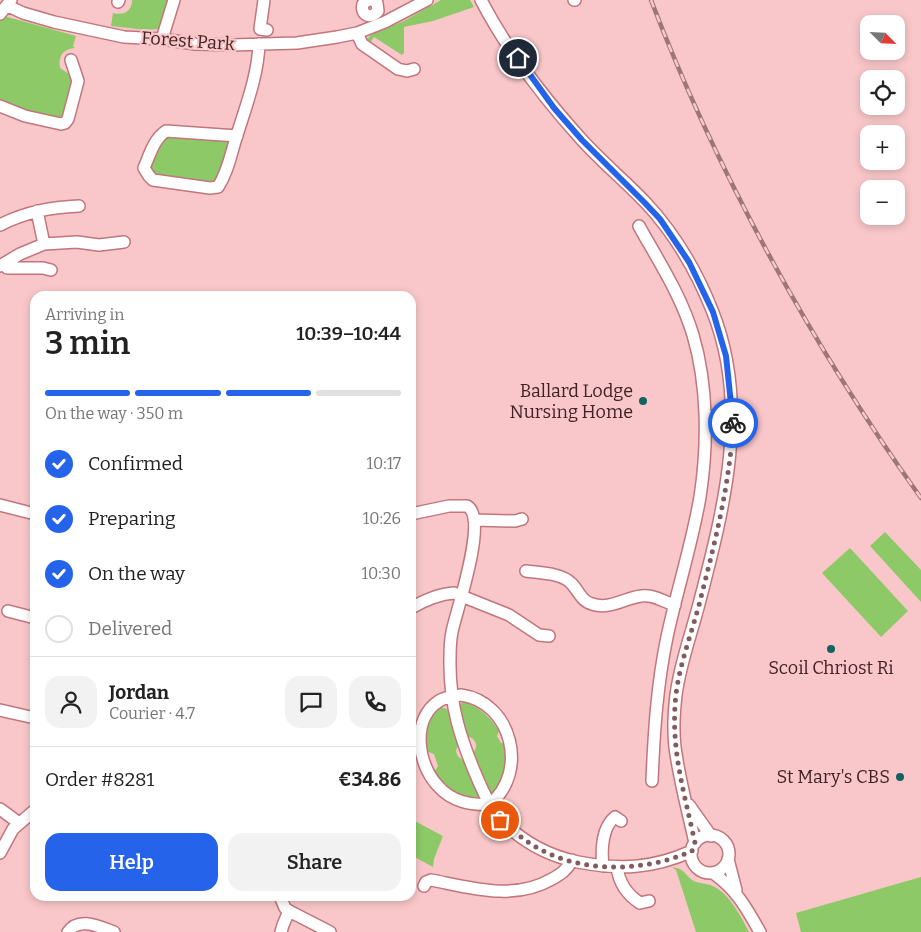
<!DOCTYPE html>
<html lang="en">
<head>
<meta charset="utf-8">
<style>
  body { margin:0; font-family:Bitter,serif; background:#f2f2f2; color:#222; height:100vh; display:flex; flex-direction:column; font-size:19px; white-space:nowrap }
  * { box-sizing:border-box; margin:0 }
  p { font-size:16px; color:#767676 }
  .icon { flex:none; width:28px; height:28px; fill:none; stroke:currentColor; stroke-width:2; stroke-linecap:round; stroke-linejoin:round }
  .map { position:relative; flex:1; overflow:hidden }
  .details { position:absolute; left:30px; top:291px; width:386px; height:610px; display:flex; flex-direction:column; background:#fff; border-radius:15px; box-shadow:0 2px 8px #0003 }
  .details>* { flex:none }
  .needle { width:32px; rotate:114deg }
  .buttons { position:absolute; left:860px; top:15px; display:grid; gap:10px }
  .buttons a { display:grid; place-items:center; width:45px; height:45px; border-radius:10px; background:#fff; box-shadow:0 2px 8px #0003; font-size:25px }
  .pin { position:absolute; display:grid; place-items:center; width:42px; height:42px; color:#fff; margin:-21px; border:2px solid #fff; border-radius:50%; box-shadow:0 1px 5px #0007 }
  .courier { position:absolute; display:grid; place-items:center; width:50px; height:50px; margin:-25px; border:4px solid #2563eb; border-radius:50%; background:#fff; color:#222; box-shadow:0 1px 6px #0007 }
  .overview em { font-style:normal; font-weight:600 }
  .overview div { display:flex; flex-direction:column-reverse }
  .overview { display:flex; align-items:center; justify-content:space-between; height:85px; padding:0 15px }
  h1 { font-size:32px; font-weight:600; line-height:38px }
  .bar { display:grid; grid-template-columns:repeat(4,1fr); gap:8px 5px; align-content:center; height:60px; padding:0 15px }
  .bar i { height:6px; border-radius:4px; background:#e0e0e0 }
  .bar .selected { background:#2563eb }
  .bar p { grid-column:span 4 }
  .line { display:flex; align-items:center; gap:12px; padding:0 15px; border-top:1px solid #e0e0e0 }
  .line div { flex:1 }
  .round { display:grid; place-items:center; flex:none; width:52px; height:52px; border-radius:15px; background:#f2f2f2 }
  ol { padding:0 15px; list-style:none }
  li { display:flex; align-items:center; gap:15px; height:55px }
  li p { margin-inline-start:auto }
  li .icon { padding:5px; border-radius:50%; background:#2563eb; color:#fff; stroke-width:4 }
  li:last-child { color:#767676 }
  li i { width:28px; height:28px; border:2px solid #e0e0e0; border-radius:50% }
  .cta { display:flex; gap:10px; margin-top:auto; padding:10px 15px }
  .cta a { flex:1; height:58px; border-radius:15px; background:#2563eb; color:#fff; font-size:20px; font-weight:600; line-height:58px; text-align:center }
  .cta a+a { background:#f2f2f2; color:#222 }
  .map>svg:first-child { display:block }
  .green { fill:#8dca67 }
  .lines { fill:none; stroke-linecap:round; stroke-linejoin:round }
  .minor-casing { stroke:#c1767c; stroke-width:14 }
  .minor { stroke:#fff; stroke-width:11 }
  .rail-casing { stroke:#9e7678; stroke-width:4.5 }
  .rail { stroke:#f9c7c9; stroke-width:2.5; stroke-dasharray:8; stroke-linecap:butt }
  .done { stroke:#815c5e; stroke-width:5; stroke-dasharray:0 9 }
  .route { stroke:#2563eb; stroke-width:6 }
  .poi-dot { fill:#116261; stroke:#f9c7c9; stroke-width:2 }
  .labels { text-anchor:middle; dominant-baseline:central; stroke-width:4.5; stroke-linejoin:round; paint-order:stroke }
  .street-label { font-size:18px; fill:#402224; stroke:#f9c7c9 }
  .poi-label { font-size:18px; fill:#402224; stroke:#f9c7c9; text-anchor:end }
</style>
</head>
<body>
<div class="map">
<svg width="921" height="932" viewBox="0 0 921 932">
  <rect width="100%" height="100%" fill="#f9c7c9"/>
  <path class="green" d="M132,0h37l-10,29 -13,1 -35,-4 2,-13c11,3 19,-2 19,-13z
    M441,0h29l4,7 -41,14 -29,6v26l-2,2 -28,-18 -4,6 -3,-4 4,-4 33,-14z
    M4,16l72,20 -3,10 2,2c-12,1 -17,8 -15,20l9,6 3,6 -8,32 -2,4 -6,3 -56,-16v-84z
    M168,136l59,4 4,6 -16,38 -58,-7 -7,-6c0,-12 8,-29 18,-35z
    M885,532l36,38v32l-51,-56z
    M850,548l58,63 -27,26 -59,-64z
    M463,702c16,4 28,16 36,29l-2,5 4,7h4l2,23 -8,28 -9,1 -18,-41c5,-6 6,-10 0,-16l-6,-2 -7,-31z
    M441,707l8,3 11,33 -4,7c1,7 4,9 10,11l15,35 -6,7 -28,-13 -13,-18 4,-6 -4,-12 -6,-2c-3,-19 -1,-32 13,-45z
    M411,819l32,17 -9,23 -1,8 -22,-12z
    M672,867c14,2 12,8 22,14 6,3 13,2 19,5 17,8 28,31 36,46h-53l-20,-62z
    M921,877v55h-120l-5,-19z"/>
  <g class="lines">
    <g class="minor-casing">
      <path id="minor" d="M264,0l-4,29 7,1
        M368,0l-5,4c-3,11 8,16 15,7l-1,-8 -5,-3
        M481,0c26,50 63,98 101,140 20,22 43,41 64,63 29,31 50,67 66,107 39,96 12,198 -13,294 -8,31 -19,60 -23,91 -2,17 -3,35 -1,52 4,32 13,64 20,96
        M574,0h1
        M118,2l1,-2
        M8,6l15,7 31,9 70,15 38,2 33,5 38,1 64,-2 40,-6 20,-4 28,-11 42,-22
        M0,14l11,-14
        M357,33l5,11 36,25 9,2 7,-2
        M162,39l12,-39
        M0,106l25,10 36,8 4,-1 3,-4 10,-38 -7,-21
        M237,136l-71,-5c-12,8 -16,23 -22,37l5,8 4,4 57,8 8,-1c10,-15 13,-34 19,-52 9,-29 21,-60 22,-91
        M37,211l7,33
        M0,225c25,-13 51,-18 79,-19
        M639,226c20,36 42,69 54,109 15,51 15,110 7,162 -8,47 -23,93 -33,140 -10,48 -13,95 -15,144
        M4,264l3,4h36l8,2
        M0,266l20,-12 24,-10 33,-2 22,3 25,-3
        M705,417l28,-1
        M0,505l35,9
        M411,514l38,-8h18c22,12 -11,105 -15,126 -2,9 -2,18 -2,27 -1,46 11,82 29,123 6,13 13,30 23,39 20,20 47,35 76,41 42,8 74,7 114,-11
        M474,520l41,1 7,-2
        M526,571c14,2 35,2 45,12 8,8 10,18 21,21 18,6 32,-6 49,-8 13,-2 22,6 34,9
        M411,608c14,-8 27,-14 43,-15l55,22 30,20 10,1
        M8,611l27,7
        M461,695c51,7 68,77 29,109 -19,2 -39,-3 -52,-18 -21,-22 -27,-67 1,-85 6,-4 15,-5 22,-6z
        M0,710l35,8
        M689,805l22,31
        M0,809l19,14
        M691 854a19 19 0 1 1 38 0a19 19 0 1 1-38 0Z
        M0,853l13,-24 22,-19
        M728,859l8,31
        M603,866c-2,-16 -1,-39 12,-49l6,4
        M617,867c2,16 9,27 23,36l9,-2
        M713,873c23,16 33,34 47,59
        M424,886l2,-4 5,-2c41,8 83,21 121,-1 9,-5 15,-9 20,-19
        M280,896l5,12 4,3 41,21
        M68,932c11,-16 32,-5 46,0
        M281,932l2,-7 6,-14"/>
    </g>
    <use href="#minor" class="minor"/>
    <g class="rail-casing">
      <path id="rail" d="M651,0c66,173 162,347 270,498"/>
    </g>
    <use href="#rail" class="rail"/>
  </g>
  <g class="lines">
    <path class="done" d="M500,820c10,8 20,17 31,24 47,30 111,29 161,7l3,-8c-11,-52 -25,-95 -19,-149 4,-31 15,-59 23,-89 15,-59 31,-120 34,-182"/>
    <path class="route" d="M518,58l36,50 28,32 62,62 16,17 29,43 24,50 13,44 7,67"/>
  </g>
  <g class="poi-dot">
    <circle cx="643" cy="401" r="5"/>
    <circle cx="831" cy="649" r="5"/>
    <circle cx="900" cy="777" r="5"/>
  </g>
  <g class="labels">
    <g class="street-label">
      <text transform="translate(188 41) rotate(4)">Forest Park</text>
    </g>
    <g class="poi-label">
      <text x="633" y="391">Ballard Lodge<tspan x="633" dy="21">Nursing Home</tspan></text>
      <text x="831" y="668" text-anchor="middle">Scoil Chriost Ri</text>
      <text x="890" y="777">St Mary's CBS</text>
    </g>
  </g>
</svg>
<div class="buttons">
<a><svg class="needle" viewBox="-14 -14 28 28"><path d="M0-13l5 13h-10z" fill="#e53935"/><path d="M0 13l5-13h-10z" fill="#767676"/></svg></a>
<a><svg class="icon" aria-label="locate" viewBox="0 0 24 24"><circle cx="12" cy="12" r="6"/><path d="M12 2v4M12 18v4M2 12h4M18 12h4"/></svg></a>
<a>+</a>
<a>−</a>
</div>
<div class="pin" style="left:500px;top:820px;background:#ea580c"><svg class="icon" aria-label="bag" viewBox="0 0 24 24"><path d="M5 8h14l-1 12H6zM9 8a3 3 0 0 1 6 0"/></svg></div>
<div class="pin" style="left:518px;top:58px;background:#1f2937"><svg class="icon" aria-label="home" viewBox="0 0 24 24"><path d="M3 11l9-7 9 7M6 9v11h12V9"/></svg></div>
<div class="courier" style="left:733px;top:423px"><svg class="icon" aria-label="bike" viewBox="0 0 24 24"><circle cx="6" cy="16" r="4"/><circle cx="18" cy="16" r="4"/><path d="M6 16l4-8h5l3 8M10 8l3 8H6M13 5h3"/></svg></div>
<section class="details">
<div class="overview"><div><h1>3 min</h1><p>Arriving in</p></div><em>10:39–10:44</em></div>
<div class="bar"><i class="selected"></i><i class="selected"></i><i class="selected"></i><i></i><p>On the way · 350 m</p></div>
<ol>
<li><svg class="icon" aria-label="check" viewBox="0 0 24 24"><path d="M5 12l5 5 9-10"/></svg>Confirmed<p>10:17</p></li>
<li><svg class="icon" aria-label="check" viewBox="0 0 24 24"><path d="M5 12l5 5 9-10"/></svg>Preparing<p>10:26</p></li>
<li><svg class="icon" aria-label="check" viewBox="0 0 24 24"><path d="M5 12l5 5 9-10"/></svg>On the way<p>10:30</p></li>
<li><i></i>Delivered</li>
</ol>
<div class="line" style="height:90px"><a class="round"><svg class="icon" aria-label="person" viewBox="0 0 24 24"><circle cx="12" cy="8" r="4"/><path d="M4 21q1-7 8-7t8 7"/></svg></a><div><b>Jordan</b><p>Courier · 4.7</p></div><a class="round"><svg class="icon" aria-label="chat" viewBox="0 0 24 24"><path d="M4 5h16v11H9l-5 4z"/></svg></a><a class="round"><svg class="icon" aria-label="phone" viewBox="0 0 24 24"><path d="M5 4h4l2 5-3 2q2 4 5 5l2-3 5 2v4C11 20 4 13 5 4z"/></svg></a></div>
<div class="line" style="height:65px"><div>Order #8281</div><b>€34.86</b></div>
<div class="cta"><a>Help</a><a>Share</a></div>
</section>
</div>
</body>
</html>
